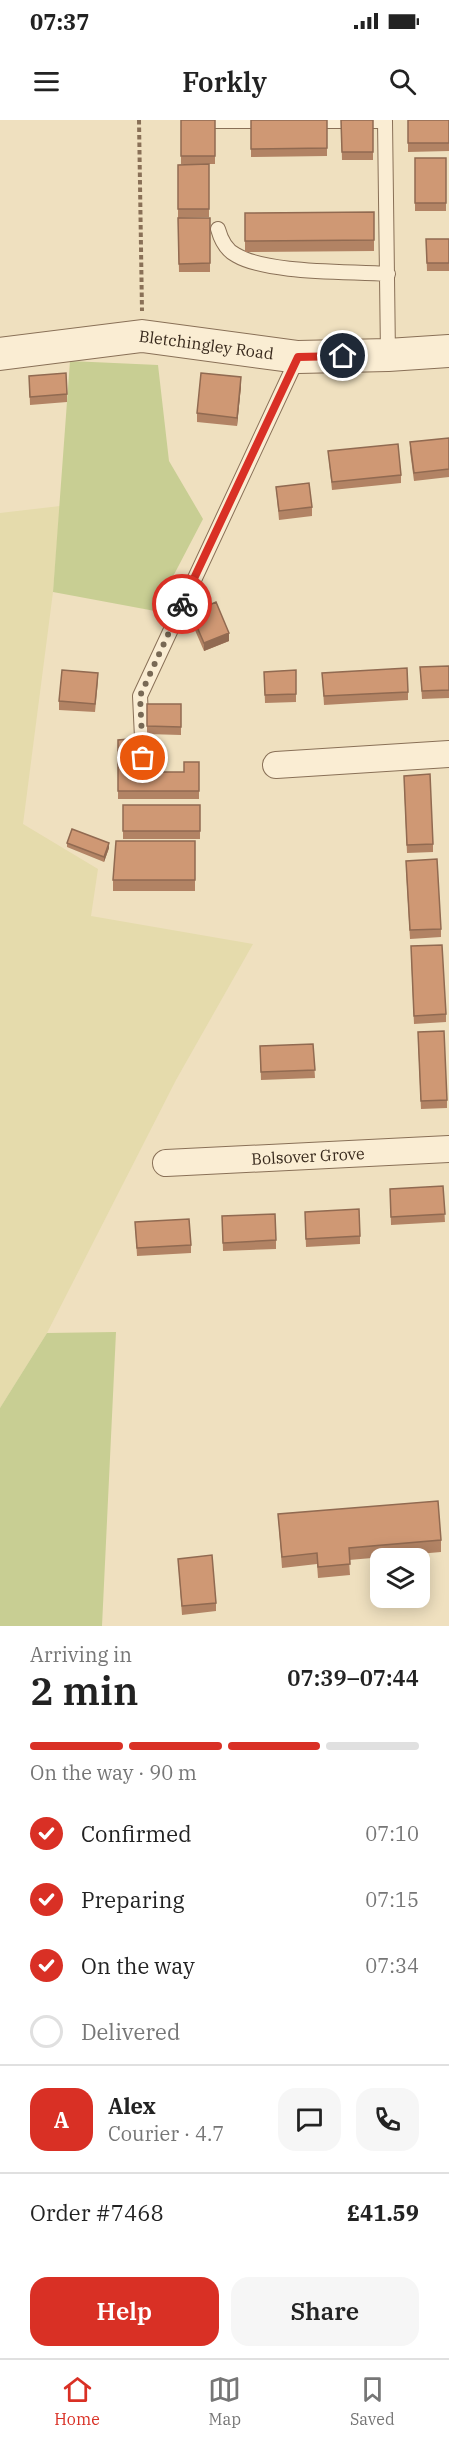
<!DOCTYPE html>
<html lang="en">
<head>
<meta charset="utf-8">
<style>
  body { margin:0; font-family:"IBM Plex Serif",serif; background:#f6f6f6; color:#222; height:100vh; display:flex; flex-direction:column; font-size:22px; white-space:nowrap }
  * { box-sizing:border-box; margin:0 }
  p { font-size:20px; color:#767676 }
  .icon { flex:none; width:33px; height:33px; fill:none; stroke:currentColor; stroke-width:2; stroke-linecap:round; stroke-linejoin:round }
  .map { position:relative; height:1506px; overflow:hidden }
  .details { display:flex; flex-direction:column; background:#fff; flex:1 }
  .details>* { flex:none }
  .tools { position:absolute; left:370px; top:1428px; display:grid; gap:12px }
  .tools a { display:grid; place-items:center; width:60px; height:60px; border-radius:12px; background:#fff; box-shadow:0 3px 15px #0003; font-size:30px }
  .pin { position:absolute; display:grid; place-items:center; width:51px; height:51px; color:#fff; margin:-26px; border:3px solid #fff; border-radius:50%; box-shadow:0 2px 6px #0007 }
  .courier { position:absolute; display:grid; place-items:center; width:60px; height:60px; margin:-30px; border:4px solid #d93025; border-radius:50%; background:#fff; color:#222; box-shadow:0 2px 8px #0007 }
  .headline em { font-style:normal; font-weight:600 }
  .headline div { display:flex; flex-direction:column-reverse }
  .headline { display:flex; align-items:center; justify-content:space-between; height:102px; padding:0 30px }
  h1 { font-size:39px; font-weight:600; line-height:45px }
  .bar { display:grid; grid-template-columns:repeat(4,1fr); gap:9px 6px; align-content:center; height:72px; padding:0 30px }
  .bar i { height:8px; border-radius:4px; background:#e0e0e0 }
  .bar .current { background:#d93025 }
  .bar p { grid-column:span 4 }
  .line { display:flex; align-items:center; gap:15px; padding:0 30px; border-top:2px solid #e0e0e0 }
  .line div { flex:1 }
  .round { display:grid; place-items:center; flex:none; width:63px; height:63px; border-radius:18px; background:#f6f6f6 }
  ol { padding:0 30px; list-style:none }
  li { display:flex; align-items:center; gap:18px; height:66px }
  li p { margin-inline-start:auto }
  li .icon { padding:6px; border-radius:50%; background:#d93025; color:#fff; stroke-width:4 }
  li:last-child { color:#767676 }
  li i { width:33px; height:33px; border:3px solid #e0e0e0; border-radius:50% }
  .primary-button { display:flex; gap:12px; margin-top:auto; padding:12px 30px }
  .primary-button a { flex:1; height:69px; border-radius:18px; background:#d93025; color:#fff; font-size:24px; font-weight:600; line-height:69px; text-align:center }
  .primary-button a+a { background:#f6f6f6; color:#222 }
  .status { display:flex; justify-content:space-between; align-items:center; height:42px; padding:0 30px; background:#fff; direction:ltr }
  .status svg { height:16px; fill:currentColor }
  header { display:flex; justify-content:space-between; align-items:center; height:78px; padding:0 30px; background:#fff; font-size:27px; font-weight:600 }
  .tab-bar { display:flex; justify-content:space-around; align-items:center; height:84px; border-top:2px solid #e0e0e0; background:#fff; font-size:16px; color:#767676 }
  .tab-bar a { display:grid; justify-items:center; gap:3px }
  .tab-bar .current { color:#d93025 }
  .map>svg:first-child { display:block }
  .farmland { fill:#e5dbac }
  .green { fill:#c8ce93 }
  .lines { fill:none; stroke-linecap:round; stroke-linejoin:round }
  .service-casing { stroke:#897057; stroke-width:16 }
  .minor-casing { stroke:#897057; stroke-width:28 }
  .tertiary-casing { stroke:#897057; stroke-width:34 }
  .path { stroke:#897057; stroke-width:4; stroke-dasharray:4.5 3; stroke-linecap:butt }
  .service { stroke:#faedd3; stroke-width:14 }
  .minor { stroke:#faedd3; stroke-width:26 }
  .tertiary { stroke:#faedd3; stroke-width:32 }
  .wall { fill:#b28364 }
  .shaded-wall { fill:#916a51 }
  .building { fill:#cf9874; stroke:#916a51; stroke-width:1.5 }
  .done { stroke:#786955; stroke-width:6; stroke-dasharray:0 10.8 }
  .route { stroke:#d93025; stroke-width:8 }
  .labels { text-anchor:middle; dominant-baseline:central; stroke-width:6; stroke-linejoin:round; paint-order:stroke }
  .street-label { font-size:16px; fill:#38291c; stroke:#f6eacf }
</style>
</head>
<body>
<div class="status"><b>07:37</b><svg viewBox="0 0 49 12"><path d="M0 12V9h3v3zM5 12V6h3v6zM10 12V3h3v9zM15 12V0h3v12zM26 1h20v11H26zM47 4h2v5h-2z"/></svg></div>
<header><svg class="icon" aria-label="menu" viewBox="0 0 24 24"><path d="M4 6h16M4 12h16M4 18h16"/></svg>Forkly<svg class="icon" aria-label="search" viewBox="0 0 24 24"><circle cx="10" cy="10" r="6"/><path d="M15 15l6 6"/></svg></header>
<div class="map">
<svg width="449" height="1506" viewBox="0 0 449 1506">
  <rect width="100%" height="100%" fill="#efe0bf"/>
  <path class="farmland" d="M60,386l-7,86 -30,232 75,45 -7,47 162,28 -77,136 -129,253 -47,75v-895z"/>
  <path class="green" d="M70,241l88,4 11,96 34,58 -48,92 -102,-19z
    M116,1212l-14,294h-102v-218l47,-75z"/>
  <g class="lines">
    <g class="service-casing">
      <path id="service" d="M199,1h70
        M310,1h75l3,234
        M218,109c3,11 8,21 18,26 32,19 113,16 152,19
        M143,638l-3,-62 158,-339"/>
    </g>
    <g class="minor-casing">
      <g id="minor">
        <path d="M276,645l173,-11"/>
        <path id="s1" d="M166,1043l283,-14"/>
      </g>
    </g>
    <g class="tertiary-casing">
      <g id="tertiary">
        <path id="s2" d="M0,234l142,-18 156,21 90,-2 61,-4"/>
      </g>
    </g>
    <path class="path" d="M139,0l3,191"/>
    <use href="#service" class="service"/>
    <use href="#minor" class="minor"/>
    <use href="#tertiary" class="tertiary"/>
  </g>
  <path class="wall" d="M181,0h34v44h-34z
    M251,0h76v36l-76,1z
    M341,0h32v40h-31z
    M408,0h41v31l-41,1z
    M415,38h31v53h-31z
    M209,44v53l-31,1v-53z
    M374,92v39l-129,1v-39z
    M178,98h32v54h-31z
    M426,119h23v32h-22z
    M29,256l38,18v8l-37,3z
    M241,266l-4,40 -40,-4v-9z
    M449,318v39l-35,4 -4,-30v-9z
    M328,331l73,24v8l-69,7z
    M276,367l36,20v9l-33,4z
    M191,493l38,28 -25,10 -13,-30z
    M449,546v32l-27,1 -2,-32z
    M296,550v32l-31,1 -1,-31z
    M322,553l86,19v8l-84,5z
    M98,561l-3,31 -36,-2v-9z
    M147,584h34v31l-34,-1z
    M118,620l11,32h55l15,-10v37h-81z
    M404,664l29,60v8l-26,1z
    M123,685h77v34h-77z
    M195,721v50h-82v-11z
    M67,723l42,5 -5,14 -37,-15z
    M406,749l35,60v8l-31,2z
    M411,834l35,60v8l-32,2z
    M418,920l29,60v8l-26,1z
    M313,924l2,34 -54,2 -1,-34z
    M443,1066l2,36 -54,3 -1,-36z
    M222,1096l54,24v9l-53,2z
    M305,1100l55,16v8l-54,3z
    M135,1102l56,23v8l-54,3z
    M278,1394l163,26v12l-92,8 1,15 -32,3 -1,-14 -35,4z
    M178,1439l38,44v8l-34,4z"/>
  <path class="shaded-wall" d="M241,257v9l-4,40v-8z
    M229,513v8l-25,10v-8z
    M109,723v5l-5,14v-5z"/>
  <path class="building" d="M181,0h34v36h-34z
    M251,0h76v28l-76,1z
    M341,0h32v32h-31z
    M408,0h41v23h-41z
    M415,38h31v45h-31z
    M209,44v45h-31v-44z
    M374,92v28l-129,1v-28z
    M178,98h32v45l-31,1z
    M426,119h23v24h-22z
    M66,253l1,21 -37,3 -1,-21z
    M201,253l40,4 -4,41 -40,-5z
    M449,318v31l-35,4 -4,-31z
    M398,324l3,31 -69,7 -4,-31z
    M309,363l3,24 -33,4 -3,-24z
    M216,482l13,31 -25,10 -13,-30z
    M449,546v24l-27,1 -2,-24z
    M407,548l1,24 -84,4 -2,-23z
    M62,550l36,3 -3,31 -36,-3z
    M296,550v24l-31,1 -1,-23z
    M147,584h34v23l-34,-1z
    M129,619v33h55v-10h15v29h-81v-51z
    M430,654l3,70 -26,1 -3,-69z
    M123,685h77v26h-77z
    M72,709l37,14 -5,14 -37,-14z
    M116,721h79v39h-82z
    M437,739l4,70 -31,1 -4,-69z
    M442,825l4,69 -32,2 -3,-70z
    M444,911l3,69 -26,1 -3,-69z
    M313,924l2,26 -54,2 -1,-26z
    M443,1066l2,28 -54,3 -1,-28z
    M359,1089l1,27 -54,3 -1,-27z
    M275,1094l1,26 -53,3 -1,-27z
    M189,1099l2,26 -54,3 -2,-26z
    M438,1381l3,39 -92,8 1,16 -32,3 -1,-14 -35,4 -4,-43z
    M212,1435l4,48 -34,3 -4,-47z"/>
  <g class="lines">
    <path class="done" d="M143,638l-3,-62 42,-92"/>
    <path class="route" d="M182,484l116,-247 45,-1"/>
  </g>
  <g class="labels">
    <g class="street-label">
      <text stroke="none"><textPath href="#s2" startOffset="208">Bletchingley Road</textPath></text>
      <text stroke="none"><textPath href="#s1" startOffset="142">Bolsover Grove</textPath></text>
    </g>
  </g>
</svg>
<div class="tools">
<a><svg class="icon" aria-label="layers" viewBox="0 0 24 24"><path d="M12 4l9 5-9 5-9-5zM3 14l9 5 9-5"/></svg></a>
</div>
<div class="pin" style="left:143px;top:638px;background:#ea580c"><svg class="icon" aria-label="bag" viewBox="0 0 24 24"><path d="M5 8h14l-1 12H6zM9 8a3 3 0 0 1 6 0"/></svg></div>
<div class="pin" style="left:343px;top:236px;background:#1f2937"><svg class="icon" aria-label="home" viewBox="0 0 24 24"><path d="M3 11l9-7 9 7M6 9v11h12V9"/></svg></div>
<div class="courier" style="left:182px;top:484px"><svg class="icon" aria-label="bike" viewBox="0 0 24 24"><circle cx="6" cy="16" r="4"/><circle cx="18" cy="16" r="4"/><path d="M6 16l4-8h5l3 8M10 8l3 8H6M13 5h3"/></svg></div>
</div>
<section class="details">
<div class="headline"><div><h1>2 min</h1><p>Arriving in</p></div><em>07:39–07:44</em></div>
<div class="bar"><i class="current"></i><i class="current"></i><i class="current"></i><i></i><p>On the way · 90 m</p></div>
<ol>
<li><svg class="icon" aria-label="check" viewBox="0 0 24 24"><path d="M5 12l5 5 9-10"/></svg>Confirmed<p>07:10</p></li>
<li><svg class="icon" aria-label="check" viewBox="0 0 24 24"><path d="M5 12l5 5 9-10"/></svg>Preparing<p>07:15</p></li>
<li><svg class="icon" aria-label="check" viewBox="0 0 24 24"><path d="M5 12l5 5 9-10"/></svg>On the way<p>07:34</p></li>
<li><i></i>Delivered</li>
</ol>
<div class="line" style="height:108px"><b class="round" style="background:#d93025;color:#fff">A</b><div><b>Alex</b><p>Courier · 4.7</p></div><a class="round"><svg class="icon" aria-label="chat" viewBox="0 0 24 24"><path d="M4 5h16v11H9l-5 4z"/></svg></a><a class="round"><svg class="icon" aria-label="phone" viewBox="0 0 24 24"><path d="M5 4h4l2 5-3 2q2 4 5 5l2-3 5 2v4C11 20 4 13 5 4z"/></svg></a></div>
<div class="line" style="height:78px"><div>Order #7468</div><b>£41.59</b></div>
<div class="primary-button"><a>Help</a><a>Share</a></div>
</section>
<nav class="tab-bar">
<a class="current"><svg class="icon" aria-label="home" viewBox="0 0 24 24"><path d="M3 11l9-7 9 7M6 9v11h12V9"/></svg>Home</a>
<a><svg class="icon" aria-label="map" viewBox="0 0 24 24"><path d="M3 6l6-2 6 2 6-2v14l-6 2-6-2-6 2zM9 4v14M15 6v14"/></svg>Map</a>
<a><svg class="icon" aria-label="saved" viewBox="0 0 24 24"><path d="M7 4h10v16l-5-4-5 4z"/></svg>Saved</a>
</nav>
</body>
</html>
